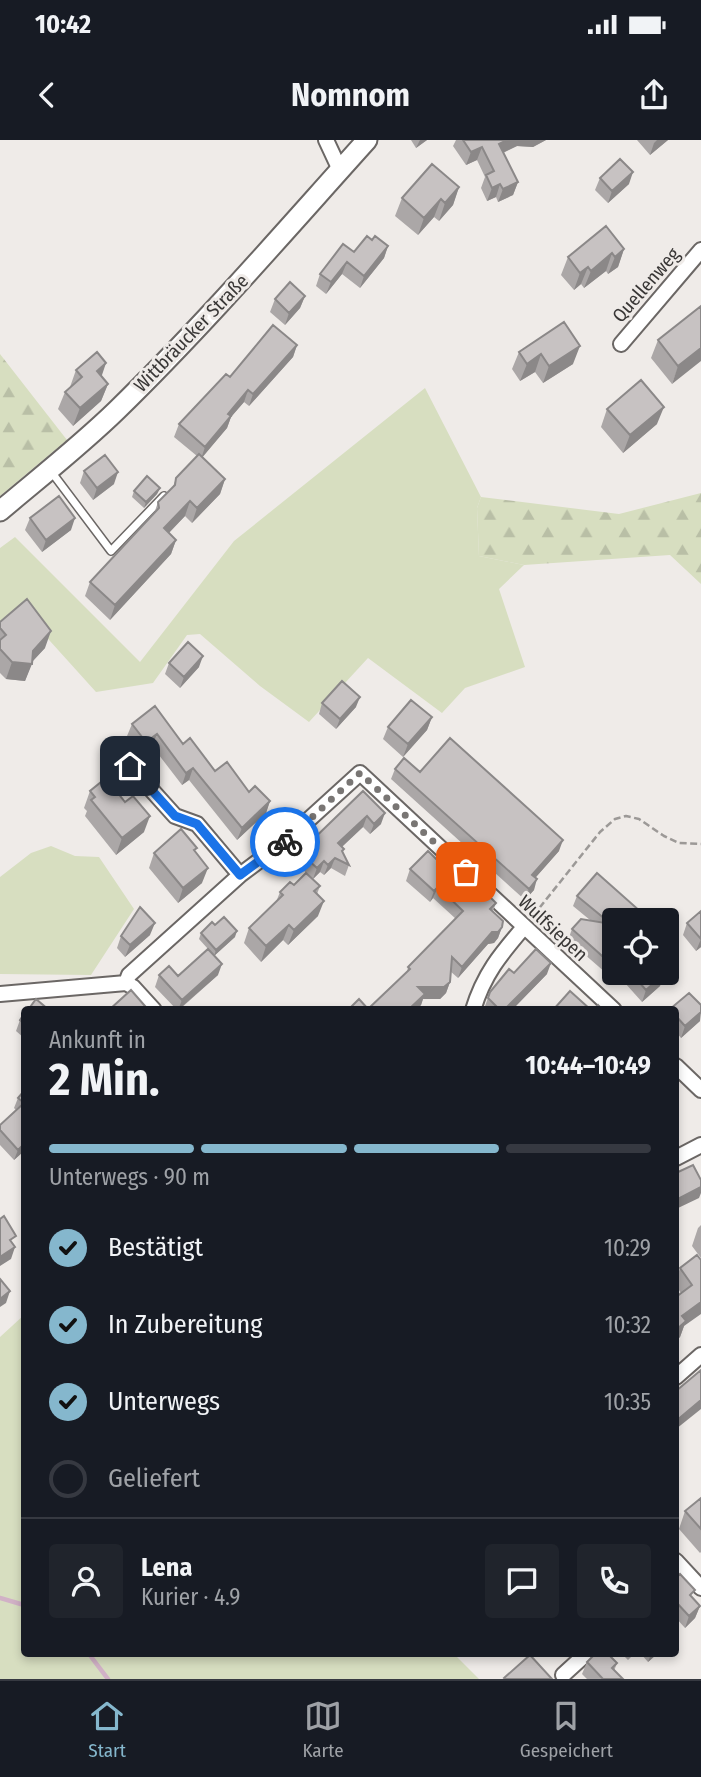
<!DOCTYPE html>
<html lang="de">
<head>
<meta charset="utf-8">
<style>
  body { margin:0; font-family:"Fira Sans Condensed",sans-serif; background:#20242c; color:#f1f3f6; height:100vh; display:flex; flex-direction:column; font-size:26px; white-space:nowrap }
  * { box-sizing:border-box; margin:0 }
  p { font-size:23px; color:#9ea1a6 }
  .icon { flex:none; width:38px; height:38px; fill:none; stroke:currentColor; stroke-width:2; stroke-linecap:round; stroke-linejoin:round }
  .map { position:relative; flex:1; overflow:hidden }
  .side { position:absolute; left:21px; top:866px; width:658px; height:651px; display:flex; flex-direction:column; background:#171b24; border-radius:7px; box-shadow:0 4px 10px #0003 }
  .side>* { flex:none }
  .controls { position:absolute; left:602px; top:768px; display:grid; gap:14px }
  .controls a { display:grid; place-items:center; width:77px; height:77px; border-radius:7px; background:#171b24; box-shadow:0 4px 10px #0003; font-size:35px }
  .pin { position:absolute; display:grid; place-items:center; width:60px; height:60px; color:#fff; margin:-30px; border-radius:14px; box-shadow:0 4px 10px #0006 }
  .courier { position:absolute; display:grid; place-items:center; width:70px; height:70px; margin:-35px; border:5px solid #1a73e8; border-radius:50%; background:#fff; color:#222; box-shadow:0 2px 9px #0007 }
  .summary em { font-style:normal; font-weight:700 }
  .summary div { display:flex; flex-direction:column-reverse }
  .summary { display:flex; align-items:center; justify-content:space-between; height:119px; padding:0 28px }
  h1 { font-size:46px; font-weight:700; line-height:52px }
  .bar { display:grid; grid-template-columns:repeat(4,1fr); gap:10px 7px; align-content:center; height:84px; padding:0 28px }
  .bar i { height:9px; border-radius:5px; background:#363941 }
  .bar .active { background:#85b7cd }
  .bar p { grid-column:span 4 }
  .line { display:flex; align-items:center; gap:18px; padding:0 28px; border-top:2px solid #363941 }
  .line div { flex:1 }
  .round { display:grid; place-items:center; flex:none; width:74px; height:74px; border-radius:7px; background:#20242c }
  ol { padding:0 28px; list-style:none }
  li { display:flex; align-items:center; gap:21px; height:77px }
  li p { margin-inline-start:auto }
  li .icon { padding:7px; border-radius:50%; background:#85b7cd; color:#111; stroke-width:4 }
  li:last-child { color:#9ea1a6 }
  li i { width:38px; height:38px; border:4px solid #363941; border-radius:50% }
  .status { display:flex; justify-content:space-between; align-items:center; height:49px; padding:0 35px; background:#171b24; direction:ltr }
  .status svg { height:19px; fill:currentColor }
  header { display:flex; justify-content:space-between; align-items:center; height:91px; padding:0 28px; background:#171b24; font-size:32px; font-weight:700 }
  .tab-bar { display:flex; justify-content:space-around; align-items:center; height:98px; border-top:2px solid #363941; background:#171b24; font-size:19px; color:#9ea1a6 }
  .tab-bar a { display:grid; justify-items:center; gap:4px }
  .tab-bar .active { color:#85b7cd }
  .map>svg:first-child { display:block }
  .green { fill:#d7dec0 }
  .forest { fill:url(#forest-firs) }
  .lines { fill:none; stroke-linecap:round; stroke-linejoin:round }
  .stream { stroke:#d1b1c6; stroke-width:4.5 }
  .service-casing { stroke:#6b6765; stroke-width:10 }
  .minor-casing { stroke:#6b6765; stroke-width:18 }
  .secondary-casing { stroke:#6b6765; stroke-width:23 }
  .path { stroke:#9c9997; stroke-width:2.5; stroke-dasharray:7 3.5; stroke-linecap:butt }
  .service { stroke:#fff; stroke-width:7 }
  .minor { stroke:#fff; stroke-width:14 }
  .secondary { stroke:#fff; stroke-width:19 }
  .wall { fill:#aba7a7 }
  .shaded-wall { fill:#8b8888 }
  .building { fill:#c7c2c2; stroke:#8b8888; stroke-width:2 }
  .done { stroke:#797674; stroke-width:7; stroke-dasharray:0 12.6 }
  .route { stroke:#1a73e8; stroke-width:9 }
  .labels { text-anchor:middle; dominant-baseline:central; stroke-width:6; stroke-linejoin:round; paint-order:stroke }
  .street-label { font-size:19px; fill:#393736; stroke:#efebe8 }
</style>
</head>
<body>
<div class="status"><b>10:42</b><svg viewBox="0 0 49 12"><path d="M0 12V9h3v3zM5 12V6h3v6zM10 12V3h3v9zM15 12V0h3v12zM26 1h20v11H26zM47 4h2v5h-2z"/></svg></div>
<header><svg class="icon" aria-label="back" viewBox="0 0 24 24"><path d="M15 5l-7 7 7 7"/></svg>Nomnom<svg class="icon" aria-label="share" viewBox="0 0 24 24"><path d="M12 15V3M7 8l5-5 5 5M5 13v7h14v-7"/></svg></header>
<div class="map">
<svg width="701" height="1539" viewBox="0 0 701 1539">
  <defs>
    <pattern id="forest-firs" width="22" height="20" patternUnits="userSpaceOnUse" patternTransform="scale(1.75)"><rect width="22" height="20" fill="#d7dec0"/><path d="M5 1l3.5 6h-7zM16 11l3.5 6h-7z" fill="#b9bfa6"/></pattern>
  </defs>
  <rect width="100%" height="100%" fill="#efebe8"/>
  <path class="green" d="M425,248l56,109 -4,11 2,48 45,9 -25,24 26,78 -60,21 -23,25 -74,-55 -59,64 -49,-36 -60,-52 -13,1 -34,48 -57,9 -74,-82 -22,18v-80l15,-11 125,125 94,-121z
    M51,706l24,10 24,1 35,52 -43,66 -91,-1v-97l31,-24z
    M24,1175v339h430l25,25h-479v-342z"/>
  <path class="forest" d="M0,214l67,86 -67,56z
    M701,353v91l-31,-29 -146,10 -45,-9 -2,-48 4,-11 138,17z"/>
  <g class="lines">
    <path class="stream" d="M0,1458l24,7
      M89,1514l19,25"/>
    <g class="service-casing">
      <path id="service" d="M50,330l61,81 53,-55"/>
    </g>
    <g class="minor-casing">
      <path id="minor" d="M326,0l14,30
        M621,204l80,-94
        M130,626l45,50 22,8 43,51
        M126,843l3,-8 111,-100 43,-32 77,-70 254,237
        M0,854l126,-11 7,4 21,23
        M473,870c11,-36 27,-55 51,-83
        M676,926l25,24
        M676,1018l25,-13
        M676,1237l25,-22
        M676,1421l25,27
        M563,1535l23,-21"/>
    </g>
    <g class="secondary-casing">
      <path id="secondary" d="M0,371c39,-33 80,-65 117,-101 88,-86 168,-179 250,-270"/>
    </g>
    <path class="path" d="M533,776l67,-84 15,-13 11,-3 13,3 25,17 15,7 22,1"/>
    <use href="#service" class="service"/>
    <use href="#minor" class="minor"/>
    <use href="#secondary" class="secondary"/>
  </g>
  <path class="wall" d="M411,0h16l-11,8z
    M456,0h90l-13,7 -16,-1 -14,7 15,29 -5,13 -15,7 -2,-5 -9,4 -6,-13 4,-11 -8,-17 -11,5 -13,-19z
    M637,0h31l-18,15z
    M600,38l29,6 -21,19 -13,-13z
    M459,47l-6,18 -14,16 -5,-4 -16,18 -23,-19 7,-18z
    M372,100l16,6 -4,12 -24,30 -18,-14 -16,20 -10,-8 4,-12z
    M624,109l-6,18 -10,7 -2,-3 -22,17 -3,-4 -7,6 -13,-15 7,-18z
    M305,156l-5,12 -15,17 -15,-13 5,-13z
    M701,166l-29,78 -21,-26 7,-18z
    M564,182l9,42 -30,19 -8,-11 -15,9 -8,-12 7,-17z
    M297,205l-4,12 -44,49 -5,-4 -13,15 -4,11 -25,29 23,22 -5,15 -28,29 -7,-7 -16,17 7,7 -5,14 -61,66 -25,-24 5,-14 64,-68 4,-12 15,-15 3,-9 21,-22 -23,-19 5,-13 51,-47z
    M76,230l25,6 7,8 -7,17 -28,25 -15,-17 7,-17 5,-5z
    M607,269l50,15 -34,29 -22,-26z
    M84,331l30,13 -21,16 -13,-17z
    M160,348l-3,6 -13,14 -12,-11 2,-6z
    M30,378l41,12 -29,22 -17,-22z
    M0,482l45,26 -13,14 -7,19 -19,-2 -6,-6z
    M169,523l30,4 -19,21 -15,-14z
    M322,563l34,4 -20,22 -17,-15z
    M432,577l-5,13 -24,27 -20,-18 5,-12z
    M132,584l51,20 32,27 34,21 21,9 -4,12 -29,27 -48,-60 -7,5 -30,-39 -11,8 -14,-18z
    M395,629l25,3 139,79 -24,27 -1,12 -9,10 -134,-121z
    M90,651l54,41 -28,23 -31,-39 2,-5 -3,-3z
    M363,651l18,33 -11,10 -7,-7 -21,20 2,2 -2,3 7,13 -4,11 -14,-8 -7,7 -4,-3 -7,7 -11,-10 1,-5 -4,-4 3,-10z
    M195,712l7,31 -24,20 -29,-35 5,-15z
    M410,729l66,29 20,5 -3,8 9,16 -4,11 -4,5 -6,1 -30,34 -8,-7v11l-4,11 -6,6h-17l-2,6 -5,5h-68l1,-1h19l39,-37 1,-5 48,-48 -23,-21 -3,4 -24,-21z
    M294,745l26,1 -3,8 1,22 -30,29 -5,-5 -22,22 -17,-19 5,-15 27,-26 4,-10z
    M577,756l64,16 -3,8h-24v46l-8,7 -38,-33 4,-11 18,-9 -17,-14z
    M701,771v36l-5,4 -13,-16 4,-12z
    M215,785l20,12 -21,19 4,19 -39,35h-2l-22,-23 4,-12 19,1 30,-27 -9,-10 2,-6z
    M150,795l-25,22 -8,-9 4,-12z
    M514,833l33,1 -35,36h-27l-1,-1 6,-17z
    M629,833h35v1l-4,12 -18,16 -17,-19z
    M676,870l24,11 -19,17 -5,-6z
    M24,874v24l-8,-7 4,-11z
    M24,951v60l-10,9 -14,-15v-20l16,-15 -2,-2 4,-10z
    M701,1085v33l-9,-12 6,-18z
    M697,1115l-13,71 -4,11 -4,4v-44l5,-4 -5,-7v-6l4,-12z
    M701,1358v54l-1,1 -21,-24 6,-18z
    M676,1438l24,28 -5,12 -10,10 -9,-10z
    M622,1514h12l-6,6z
    M641,1514h16l-9,8z
    M587,1522l30,1 -3,8 9,8h-36l-5,-5z"/>
  <path class="shaded-wall" d="M420,0h7l-11,8z
    M507,0h39l-13,7 -16,-1 -23,11 5,-13z
    M657,0h11l-18,15 4,-12z
    M482,7l-5,13 -11,5 5,-13z
    M633,32l-4,12 -21,19 4,-12z
    M518,42l-5,13 -15,7 5,-13z
    M500,44l-4,13 -9,4 5,-13z
    M459,47l-6,18 -14,16 6,-18z
    M441,59l-7,18 -16,18 6,-17z
    M388,106l-4,12 -24,30 4,-12z
    M624,109l-6,18 -10,7 7,-17z
    M612,113l-6,18 -22,17 7,-17z
    M347,122l-5,12 -16,20 5,-12z
    M588,127l-7,17 -7,6 6,-17z
    M305,156l-5,12 -15,17 4,-12z
    M297,205l-4,12 -44,49 4,-12z
    M580,206l-7,18 -30,19 6,-17z
    M701,208v13l-29,23 6,-18z
    M541,214l-6,18 -15,9 7,-17z
    M106,223l-6,18 -3,-10z
    M108,244l-7,17 -28,25 7,-18z
    M248,250l-4,12 -13,15 -4,11 -26,31 4,-12 23,-33z
    M664,267l-7,17 -34,29 7,-18z
    M118,332l-4,12 -21,16 4,-12z
    M225,339l-5,15 -28,29 5,-15z
    M160,348l-3,6 -13,14 2,-6z
    M190,361l-5,15 -26,27 5,-15z
    M75,378l-4,12 -29,22 4,-12z
    M176,400l-5,14 -61,66 5,-15z
    M51,491l-6,17 -15,16h2l-7,17 -19,-2 6,-17 21,-11z
    M203,516l-4,11 -19,21 4,-11z
    M360,557l-4,10 -20,22 4,-10z
    M432,577l-5,13 -24,27 5,-13z
    M157,594l-5,12 -11,8 5,-12z
    M193,628l-4,12 -7,5 4,-12z
    M270,661l-4,12 -29,27 5,-12z
    M385,673l-4,11 -11,10 4,-10z
    M150,676l-6,16 -28,23 6,-17z
    M367,676l-4,11 -29,27 4,-11z
    M563,700l-4,11 -30,34 3,-10z
    M335,718l-4,10 -7,7 4,-10z
    M324,721l-4,11 -7,7 4,-11z
    M208,728l-6,15 -24,20 5,-15z
    M537,739l-3,11 -9,10 4,-11z
    M438,747l-5,11 -3,4 4,-11z
    M324,761l-6,15 -30,29 6,-15z
    M155,783l-5,12 -25,22 5,-12z
    M289,785l-6,15 -22,22 5,-16z
    M502,787l-4,11 -4,5 -6,1 -30,34 4,-11 30,-35z
    M237,791l-2,6 -21,19 2,-6z
    M701,799v8l-5,4z
    M614,819v7l-8,7 4,-10z
    M551,823l-4,11 -35,36h-5v-3z
    M222,824l-4,11 -40,35 4,-10z
    M664,834l-4,12 -18,16 4,-12z
    M450,842l-4,11 -6,6h-17l-2,6 -5,5h-8l10,-23z
    M701,872l-1,9 -19,17 4,-12z
    M24,1004v7l-10,9 4,-10z
    M701,1047v6l-2,5 -23,11v-9z
    M15,1107l-4,12 -11,7v-9z
    M10,1151l-4,12 -6,4v-8z
    M701,1162v12l-17,12 -4,11 -4,4v-11l6,-14z
    M701,1260v9l-25,20v-8z
    M700,1466l-5,12 -10,10 4,-12z
    M651,1514h6l-9,8z"/>
  <path class="building" d="M463,0h44l-8,4 19,38 -15,7 -3,-5 -8,4 -6,-13 8,-4 -12,-24 -11,5z
    M620,19l13,13 -21,19 -12,-13z
    M432,24l27,23 -14,16 -4,-4 -17,19 -22,-20z
    M606,86l18,23 -9,8 -3,-4 -21,18 -3,-4 -8,6 -12,-16z
    M367,96l5,4 3,-4 13,10 -24,30 -17,-14 -16,20 -11,-8 23,-30 11,8z
    M290,142l15,14 -16,17 -14,-14z
    M701,166v42l-23,18 -20,-26z
    M564,182l16,24 -31,20 -8,-12 -14,10 -8,-12z
    M273,185l24,20 -44,49 -5,-4 -20,24 3,2 -26,31 -26,-23 47,-50 4,3z
    M97,212l9,11 -9,8 11,13 -28,24 -15,-16 17,-15 -6,-7z
    M641,240l23,27 -34,28 -23,-26z
    M199,314l26,25 -28,29 -7,-7 -26,27 12,12 -61,65 -25,-23 69,-74 -1,-6 17,-17 1,-7z
    M105,315l13,17 -21,16 -13,-17z
    M147,336l13,12 -14,14 -12,-11z
    M59,356l16,22 -29,22 -16,-22z
    M27,459l24,32 -18,20 -1,13 -20,-2 -12,-13v-9l6,-5 -6,-7v-6z
    M188,502l15,14 -19,21 -15,-14z
    M342,541l18,16 -20,22 -18,-16z
    M411,560l21,17 -24,27 -20,-17z
    M155,566l28,38 7,-6 25,33 12,-9 22,30 6,-6 15,15 -28,27 -49,-60 -7,5 -29,-39 -11,8 -14,-18z
    M450,598l113,102 -31,35 5,4 -8,10 -134,-120 9,-11 16,14z
    M106,638l19,24 8,-6 17,20 -28,22 -31,-38 4,-3 -5,-6z
    M363,651l22,22 -11,11 -7,-8 -29,27 6,6 -2,2 7,14 -14,-7 -7,7 -4,-4 -7,7 -11,-10v-4l-4,-4z
    M181,689l16,19 -3,2 14,18 -25,20 -29,-35z
    M428,711l48,47 7,-8 13,13 -6,6 13,12 -1,6 -4,5h-6l-30,35 -10,-10 -2,25 -6,5h-26l7,7 -17,16 -3,-2 -2,2h-54v-1l10,-10 9,10 42,-40 -2,-2 55,-56 -25,-24 -4,4 -24,-22z
    M306,733l14,13 -6,5 10,10 -30,29 -5,-5 -23,21 -17,-18 34,-33 -3,-3 10,-10 4,3z
    M597,733l44,39 -7,8h-20v23l-3,3 3,3v10l-4,4 -38,-34 9,-10 30,5 -34,-28z
    M140,767l15,16 -25,22 -9,-9z
    M701,771v28l-14,-16z
    M224,777l13,14 -21,19 -15,-17 11,-11 3,3z
    M208,809l14,15 -40,36 -23,-25 10,-9 9,10z
    M536,809l15,14 -44,44 3,3h-10l-12,-12 2,-6 19,-23 5,4z
    M631,833h33v1l-18,16z
    M131,850l14,16 -4,4h-32z
    M570,851l21,19h-38z
    M689,853l12,12v7l-16,14 -9,-10v-6l-6,-1z
    M36,859l13,11h-21z
    M598,865l5,5h-10z
    M24,874v10l-4,-4z
    M24,951v53l-6,6 -18,-20v-5l24,-22 -6,-5z
    M693,1025l8,15v7l-25,13v-27z
    M4,1076l12,20 -6,4 5,7 -15,10v-38z
    M697,1115l4,5v42l-19,14 4,5 -10,9v-33l16,-12 -12,-17z
    M0,1139l10,12 -10,8z
    M701,1230v30l-25,21v-30z
    M701,1358v31l-16,-18z
    M680,1434l15,16 -5,5 10,11 -11,10 -13,-14v-24z
    M595,1514h13l9,9 -5,5 11,11h-20l-16,-17z
    M530,1515l22,24h-47l-1,-1z"/>
  <g class="lines">
    <path class="done" d="M285,702l75,-69 106,99"/>
    <path class="route" d="M130,626l45,50 22,8 43,51 45,-33"/>
  </g>
  <g class="labels">
    <g class="street-label">
      <text transform="translate(646 145) rotate(-49)">Quellenweg</text>
      <text transform="translate(191 193) rotate(-46)">Wittbräucker Straße</text>
      <text transform="translate(553 788) rotate(43)">Wulfsiepen</text>
    </g>
  </g>
</svg>
<div class="controls">
<a><svg class="icon" aria-label="locate" viewBox="0 0 24 24"><circle cx="12" cy="12" r="6"/><path d="M12 2v4M12 18v4M2 12h4M18 12h4"/></svg></a>
</div>
<div class="pin" style="left:466px;top:732px;background:#ea580c"><svg class="icon" aria-label="bag" viewBox="0 0 24 24"><path d="M5 8h14l-1 12H6zM9 8a3 3 0 0 1 6 0"/></svg></div>
<div class="pin" style="left:130px;top:626px;background:#1f2937"><svg class="icon" aria-label="home" viewBox="0 0 24 24"><path d="M3 11l9-7 9 7M6 9v11h12V9"/></svg></div>
<div class="courier" style="left:285px;top:702px"><svg class="icon" aria-label="bike" viewBox="0 0 24 24"><circle cx="6" cy="16" r="4"/><circle cx="18" cy="16" r="4"/><path d="M6 16l4-8h5l3 8M10 8l3 8H6M13 5h3"/></svg></div>
<section class="side">
<div class="summary"><div><h1>2 Min.</h1><p>Ankunft in</p></div><em>10:44–10:49</em></div>
<div class="bar"><i class="active"></i><i class="active"></i><i class="active"></i><i></i><p>Unterwegs · 90 m</p></div>
<ol>
<li><svg class="icon" aria-label="check" viewBox="0 0 24 24"><path d="M5 12l5 5 9-10"/></svg>Bestätigt<p>10:29</p></li>
<li><svg class="icon" aria-label="check" viewBox="0 0 24 24"><path d="M5 12l5 5 9-10"/></svg>In Zubereitung<p>10:32</p></li>
<li><svg class="icon" aria-label="check" viewBox="0 0 24 24"><path d="M5 12l5 5 9-10"/></svg>Unterwegs<p>10:35</p></li>
<li><i></i>Geliefert</li>
</ol>
<div class="line" style="height:126px"><a class="round"><svg class="icon" aria-label="person" viewBox="0 0 24 24"><circle cx="12" cy="8" r="4"/><path d="M4 21q1-7 8-7t8 7"/></svg></a><div><b>Lena</b><p>Kurier · 4.9</p></div><a class="round"><svg class="icon" aria-label="chat" viewBox="0 0 24 24"><path d="M4 5h16v11H9l-5 4z"/></svg></a><a class="round"><svg class="icon" aria-label="phone" viewBox="0 0 24 24"><path d="M5 4h4l2 5-3 2q2 4 5 5l2-3 5 2v4C11 20 4 13 5 4z"/></svg></a></div>
</section>
</div>
<nav class="tab-bar">
<a class="active"><svg class="icon" aria-label="home" viewBox="0 0 24 24"><path d="M3 11l9-7 9 7M6 9v11h12V9"/></svg>Start</a>
<a><svg class="icon" aria-label="map" viewBox="0 0 24 24"><path d="M3 6l6-2 6 2 6-2v14l-6 2-6-2-6 2zM9 4v14M15 6v14"/></svg>Karte</a>
<a><svg class="icon" aria-label="saved" viewBox="0 0 24 24"><path d="M7 4h10v16l-5-4-5 4z"/></svg>Gespeichert</a>
</nav>
</body>
</html>
